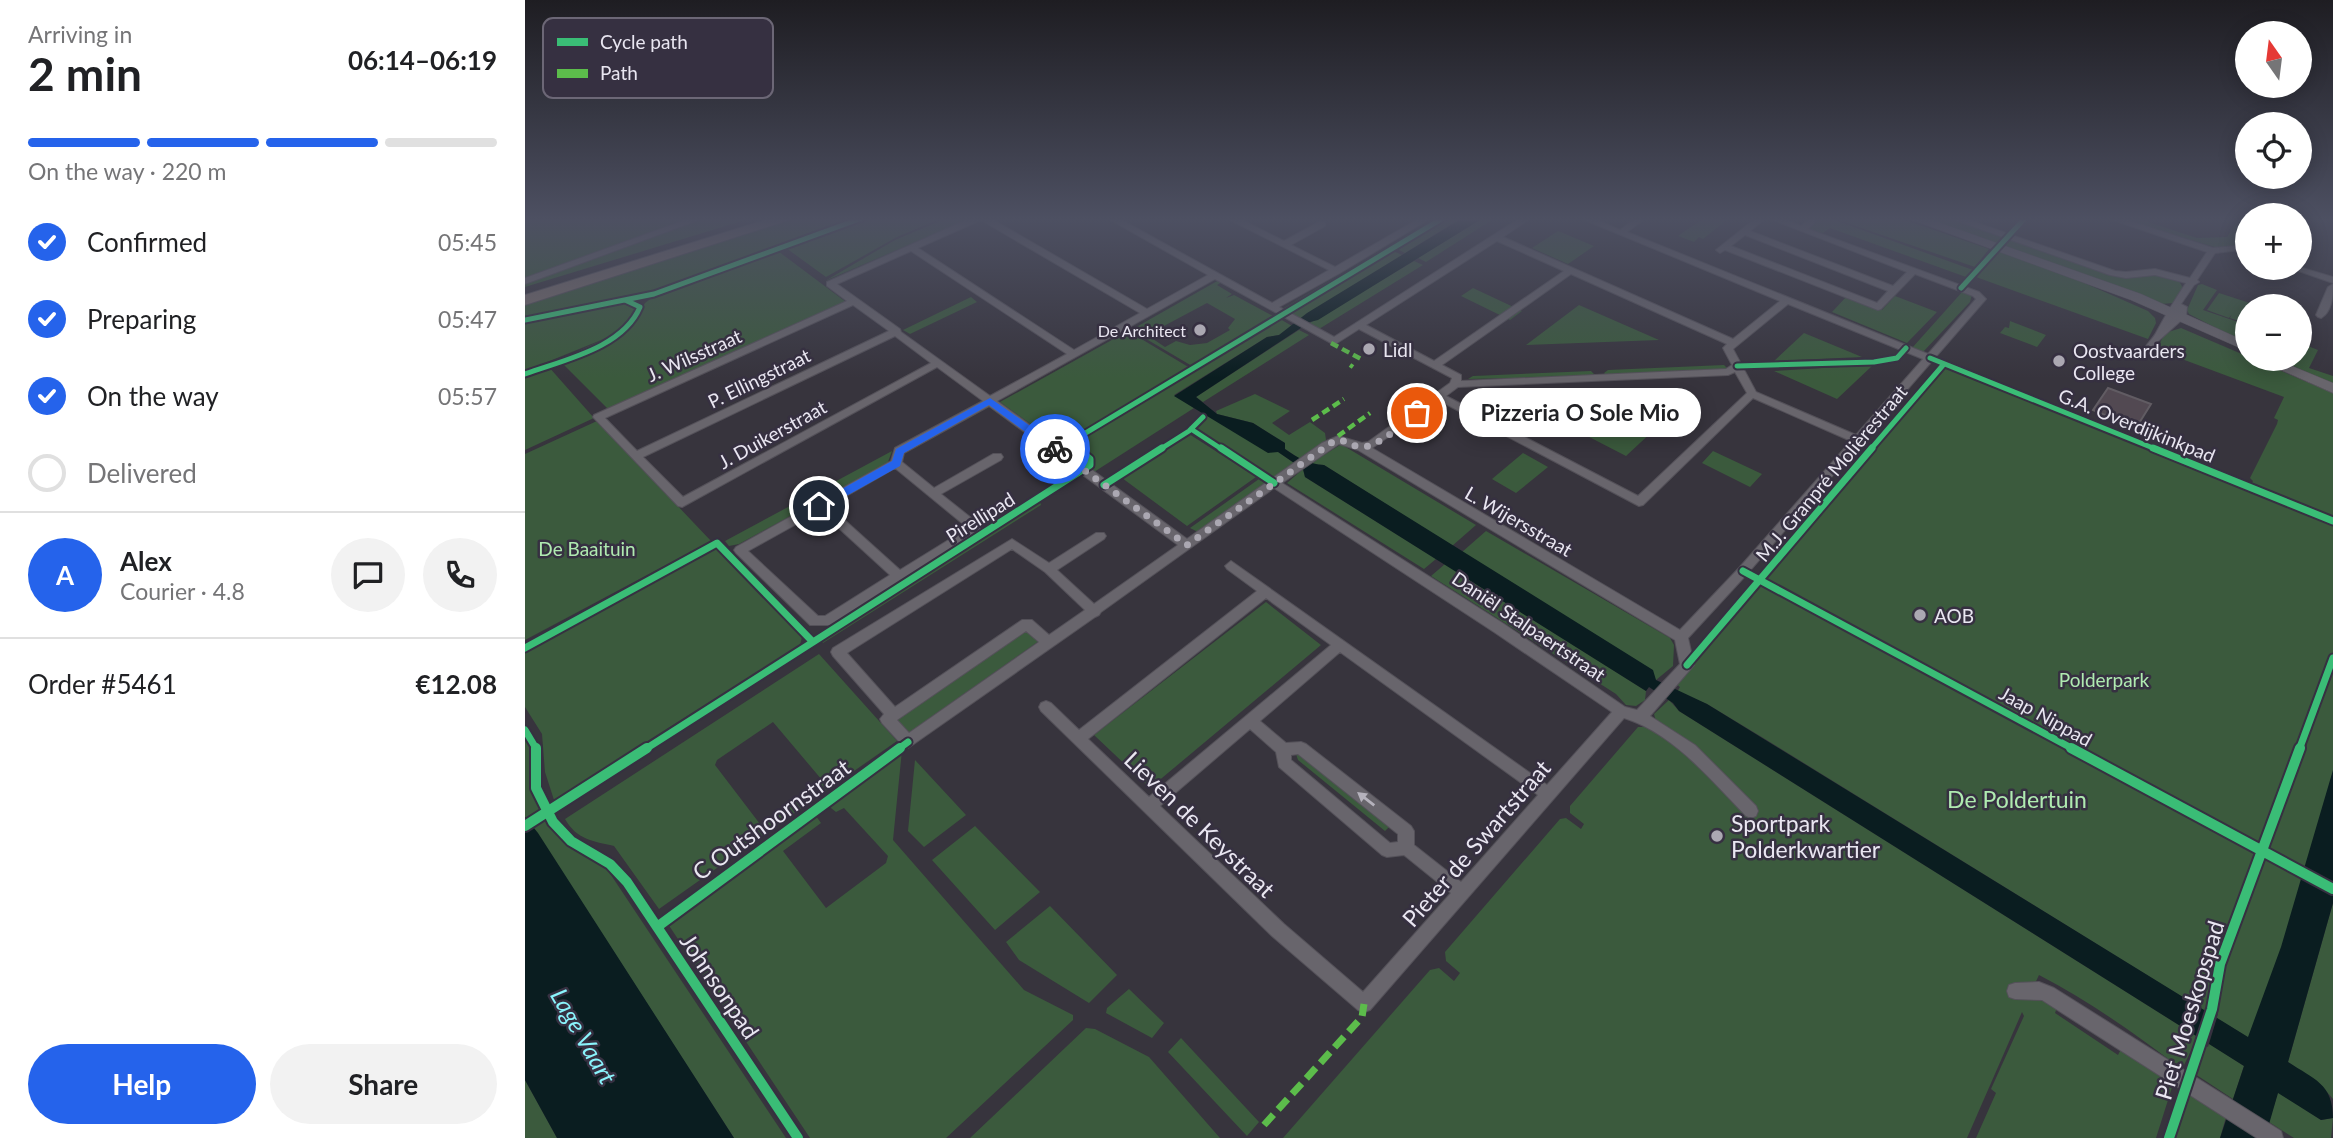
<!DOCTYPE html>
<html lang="en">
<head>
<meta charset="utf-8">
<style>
  body { margin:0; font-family:Lato,sans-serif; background:#f2f2f2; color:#202124; height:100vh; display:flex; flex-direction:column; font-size:26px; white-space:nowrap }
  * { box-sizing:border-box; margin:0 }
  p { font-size:23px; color:#757577 }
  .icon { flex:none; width:38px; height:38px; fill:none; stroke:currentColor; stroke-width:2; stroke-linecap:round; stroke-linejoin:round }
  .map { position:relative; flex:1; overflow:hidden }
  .drawer { display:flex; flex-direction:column; background:#fff; width:525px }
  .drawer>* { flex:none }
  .needle { width:46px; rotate:346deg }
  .buttons { position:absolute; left:1710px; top:21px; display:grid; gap:14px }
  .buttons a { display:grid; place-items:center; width:77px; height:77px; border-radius:50%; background:#fff; box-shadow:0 4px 18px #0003; font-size:35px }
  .pin { position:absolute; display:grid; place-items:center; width:60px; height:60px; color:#fff; margin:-30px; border:4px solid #fff; border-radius:50%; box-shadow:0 2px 7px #0007 }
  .courier { position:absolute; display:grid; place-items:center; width:70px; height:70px; margin:-35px; border:5px solid #2563eb; border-radius:50%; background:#fff; color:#222; box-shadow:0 2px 9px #0007 }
  .bubble { position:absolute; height:49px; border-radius:24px; background:#fff; box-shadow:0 4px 18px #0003; font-size:23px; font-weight:700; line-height:49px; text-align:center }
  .overview em { font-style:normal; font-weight:700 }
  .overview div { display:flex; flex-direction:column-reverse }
  .overview { display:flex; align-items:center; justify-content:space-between; height:119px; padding:0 28px }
  h1 { font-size:46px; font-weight:700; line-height:52px }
  .bar { display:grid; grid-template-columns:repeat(4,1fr); gap:10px 7px; align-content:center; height:84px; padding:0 28px }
  .bar i { height:9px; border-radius:5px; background:#e0e0e0 }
  .bar .on { background:#2563eb }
  .bar p { grid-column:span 4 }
  .line { display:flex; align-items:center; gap:18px; padding:0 28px; border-top:2px solid #e0e0e0 }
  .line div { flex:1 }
  .round { display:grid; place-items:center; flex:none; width:74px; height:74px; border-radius:37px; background:#f2f2f2 }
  ol { padding:0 28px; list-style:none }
  li { display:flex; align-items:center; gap:21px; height:77px }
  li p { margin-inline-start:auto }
  li .icon { padding:7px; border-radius:50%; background:#2563eb; color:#fff; stroke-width:4 }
  li:last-child { color:#757577 }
  li i { width:38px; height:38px; border:4px solid #e0e0e0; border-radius:50% }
  .primary-button { display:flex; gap:14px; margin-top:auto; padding:14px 28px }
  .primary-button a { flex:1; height:80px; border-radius:42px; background:#2563eb; color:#fff; font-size:28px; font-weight:700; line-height:80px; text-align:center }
  .primary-button a+a { background:#f2f2f2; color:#202124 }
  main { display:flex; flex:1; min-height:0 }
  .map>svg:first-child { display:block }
  .green { fill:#3b5a3d; fill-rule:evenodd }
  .water { fill:#0a1d20 }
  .pier { fill:#37343d }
  .building { fill:#524952; stroke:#615c63; stroke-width:2 }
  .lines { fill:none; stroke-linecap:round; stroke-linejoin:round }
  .minor-casing { stroke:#545159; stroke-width:2 }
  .secondary-casing { stroke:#545159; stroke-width:1 }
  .trunk-casing { stroke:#545159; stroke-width:2 }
  .minor { fill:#68656c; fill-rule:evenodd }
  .secondary { fill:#68656c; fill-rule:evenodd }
  .trunk { fill:#766c6b; fill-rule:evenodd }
  .quiet-far1 { stroke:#5cbc4b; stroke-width:4.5; stroke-dasharray:8 4.5; stroke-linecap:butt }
  .quiet { stroke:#5cbc4b; stroke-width:7; stroke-dasharray:14 7; stroke-linecap:butt }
  .cycleway-far2-casing { stroke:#363041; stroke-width:9 }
  .cycleway-far1-casing { stroke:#363041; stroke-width:11 }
  .cycleway-casing { stroke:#363041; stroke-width:14 }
  .cycleway-far2 { stroke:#3abd76; stroke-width:5 }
  .cycleway-far1 { stroke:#3abd76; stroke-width:7 }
  .cycleway { stroke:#3abd76; stroke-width:10 }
  .oneway { fill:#b5b2bc }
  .route { fill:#2563eb }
  .done { stroke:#aba8b2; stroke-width:7; stroke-dasharray:0 12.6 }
  .poi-dot { fill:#aba8b2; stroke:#363041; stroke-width:2.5 }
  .labels { text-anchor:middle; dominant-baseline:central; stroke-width:5; stroke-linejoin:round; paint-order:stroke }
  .far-poi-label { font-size:16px; fill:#e9e6f1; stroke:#363041; text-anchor:end }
  .poi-label { font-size:19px; fill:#e9e6f1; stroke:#363041; text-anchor:start }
  .street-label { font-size:19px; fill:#e9e6f1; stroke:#363041 }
  .park-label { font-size:19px; fill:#afeab0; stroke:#363041 }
  .near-park-label { font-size:23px; fill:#afeab0; stroke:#363041 }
  .near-street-label { font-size:23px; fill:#e9e6f1; stroke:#363041 }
  .near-poi-label { font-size:23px; fill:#e9e6f1; stroke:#363041; text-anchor:start }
  .near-water-label { font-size:24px; font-style:italic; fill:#8af4fc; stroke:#363041 }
  .key { fill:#363041; stroke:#6c6776; stroke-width:2 }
  .key-label { font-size:19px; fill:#e9e6f1 }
</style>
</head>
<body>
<main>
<section class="drawer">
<div class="overview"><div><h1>2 min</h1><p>Arriving in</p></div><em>06:14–06:19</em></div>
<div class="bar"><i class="on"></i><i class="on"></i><i class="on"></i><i></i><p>On the way · 220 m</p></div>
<ol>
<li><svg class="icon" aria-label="check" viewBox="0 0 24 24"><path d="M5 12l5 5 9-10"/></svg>Confirmed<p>05:45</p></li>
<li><svg class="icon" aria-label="check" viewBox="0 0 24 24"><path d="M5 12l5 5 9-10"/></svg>Preparing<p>05:47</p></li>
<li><svg class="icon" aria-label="check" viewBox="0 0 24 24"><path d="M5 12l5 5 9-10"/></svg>On the way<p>05:57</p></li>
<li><i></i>Delivered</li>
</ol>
<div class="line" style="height:126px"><b class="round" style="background:#2563eb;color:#fff">A</b><div><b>Alex</b><p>Courier · 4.8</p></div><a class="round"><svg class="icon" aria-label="chat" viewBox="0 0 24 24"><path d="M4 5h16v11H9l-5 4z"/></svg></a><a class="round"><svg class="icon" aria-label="phone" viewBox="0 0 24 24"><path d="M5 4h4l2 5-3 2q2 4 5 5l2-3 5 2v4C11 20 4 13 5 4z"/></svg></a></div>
<div class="line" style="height:91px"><div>Order #5461</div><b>€12.08</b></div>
<div class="primary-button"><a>Help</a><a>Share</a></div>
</section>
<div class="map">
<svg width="1808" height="1138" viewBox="0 0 1808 1138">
  <rect width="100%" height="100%" fill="#37343d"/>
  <path class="green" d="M171,218l-171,63v-62z
    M180,218h47l-227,69v-3z
    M332,218l-213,77 -119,23v-16l267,-83z
    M338,218h79l-45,19 -71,40 -40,-29z
    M422,218h24l-146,63 70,-41z
    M921,218h15l-56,35 -8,-4z
    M958,218h12l-69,44 -8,-4z
    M1179,218h25l-26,21 -4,-2 -5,5 -16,-6z
    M1294,218h10l144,52 -7,7 -136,-49 -7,5 -13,-3 -1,-4z
    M1374,218l90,31 -14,18 -140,-48z
    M1421,218l56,19 -6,8 -76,-26z
    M1593,218h18l61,20 30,-1 12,-19h8v6l-13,22 -16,2z
    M1033,231l36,15 -26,18 -36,-16z
    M1484,239l103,36 45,-1 22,7 4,7 -10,15 -12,1 -158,-57z
    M860,248l4,1 -102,61 -3,-2z
    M253,251l68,51 -237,108 -50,-50 71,-33 15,-24 12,-9z
    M868,251l9,4 -101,64 -12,-7z
    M1474,251l58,20 91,40 7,7 1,5 -8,16 -172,-62z
    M889,261l9,4 -104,64 -11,-5z
    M694,280l3,2 -5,3 15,9 -6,4 8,-3 41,22 -83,49 -61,-36zM682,303l28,16 -7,9 2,2 -23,13 -17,2 -14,-4 -11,6 -18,-12z
    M1677,284l15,6 -14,20 44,15v19l-58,-30 -2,-4 11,-25z
    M948,288l49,23 -12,9 -49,-24z
    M1438,291l9,3 -2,8 -47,50 -11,-4z
    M1694,293l40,13h-12v18l-17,-6 2,-4 -3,4 -22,-8z
    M1322,296l35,14 13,-14 42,16 -30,31 -75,-31z
    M446,297l6,5 -67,32 -7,-4z
    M101,302l12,5 -10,18 -12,9 -91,37v-51z
    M1054,305l80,35 -133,5z
    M755,319l12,7 -13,9 -12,2 -93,58 20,13 -100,64 -29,-24z
    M1485,321l36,14 -9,12 -37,-14 5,-6 4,1z
    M1656,328l152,65v379l-78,270 -490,-303 -58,-35 -30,-12 3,-5 -7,-5 270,-314 24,7 -1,2 283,112 4,-8 -3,-3 27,-54 1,-4 -4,-2 10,-21 -121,-45 -4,3 -4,-2 10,-20z
    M774,330l10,5 -106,67 -7,-5z
    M603,331l62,37 -130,77 -60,-43z
    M1279,333l58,24 -88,4z
    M1775,343l18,7 -9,18 24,8v8l-55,-25h21z
    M1199,365l5,5 -123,6 -2,-3 4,-3z
    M1348,365l-36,34 -63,-28z
    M23,366l46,52 -69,32v-76z
    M1066,371l5,5 -128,3 5,-3z
    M730,394l35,17 -18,12 17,12 21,-13 15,11 1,7 -26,19 -15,-10v-6l-32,-20 -36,-9 -1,-3z
    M1159,402l-58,54 -91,-47z
    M684,415l59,37 9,-1 17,12 -22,16 -72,-46 -4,-7z
    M72,421l114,120 -186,99v-186z
    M664,434l67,43 -69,49 -65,-48z
    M815,445l4,1 132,79 -24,21 -128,-81 -14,-1z
    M367,451l-4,11 -6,4 -143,78 -10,2 -4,-5z
    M1188,451l49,23 -12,13 -48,-24z
    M998,453l25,14 -32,26 -24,-14z
    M778,469l2,8 131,82 -12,10 -137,-86z
    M734,479l7,5 -65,45 -1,4 -10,-5z
    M515,501l1,4 -218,138 -3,-4z
    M961,531l184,107 4,7 -1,21 -17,14 -194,-128z
    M189,547l88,90 -2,8 -246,155 -9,-28 -3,-38 -17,-27v-56z
    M920,564l201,127 -1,9 -9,6 -10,-1 -10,-11 -185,-118z
    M741,602l55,43 -171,143 -56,-53z
    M501,629l13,12 -132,93 -12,-14z
    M294,654l78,87 -76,53 -6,-8 7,-6 -49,-58 -56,38 -2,5 45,59 38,-27 8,8 -147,104 -45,-63c-21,-5 -37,-6 -49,-27z
    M1144,700l10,11 519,326 -16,32c-46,-34 -92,-68 -143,-94l-10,21 13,1 16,8 -3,8 63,42 4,-8 52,34 -18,57h-180l20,-45 -5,-4 33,-73 -2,-4 -55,126h-684l147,-168 9,-2 15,13 6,-8 -14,-12 -1,-9 115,-133 6,-1 15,11 3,-5 -14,-11v-7l68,-79h8l13,8 7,-8 -10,-6 -2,-7z
    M0,731l8,21 -2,30 12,25 -18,11z
    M377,750l-9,90 131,150 49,25v5l-127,118h-136l-146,-220 149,-106 8,11 -38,28 43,57 60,-45 2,-7 -44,-48 -8,4 -10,-8z
    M775,753l91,72 -6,6 -87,-71 -2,-6z
    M390,760l51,55 -42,32 -16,-16z
    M22,814c15,27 34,41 60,55l179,269h-52l-203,-314z
    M450,826l65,66 -45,38 -63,-70z
    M1808,903v196l-13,-15 -32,-22z
    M525,906l67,69 -28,28 -70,-43 -13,-18z
    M604,989l35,34 -12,15 -46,-25 1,-5z
    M561,1028l9,1 54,28 71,81h-250z
    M656,1038l78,84 -12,14 -79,-84z
    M1680,1041l39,25 -11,33 -38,-25z
    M0,1080l32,58h-32z
    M1662,1092l39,25 -6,21h-47z
    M1753,1092l43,28 12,-2 -2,20h-37l-25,-16z"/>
  <path class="water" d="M958,218l-165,102 -8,2 -114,75 21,17 36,9 32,20v6c13,9 23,15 39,16l329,205 3,10 51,24 541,333 33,-90 52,-177v133l-45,159c26,17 45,22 45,56l-12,2 -43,-27 -13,45h-45l24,-72 -565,-355 -6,-8 -24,-16 -3,4 -341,-214 -2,-8 -25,-17 -10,1 -94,-57 93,-59 12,-2 28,-22 154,-94z
    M0,817l13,16 196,305h-177l-32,-58z"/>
  <path class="pier" d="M1681,1007l12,7 -10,33 -12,-7z"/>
  <path class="building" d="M1583,388l43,16 -15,24 -43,-18z"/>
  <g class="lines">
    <g class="minor-casing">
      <path id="minor" d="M166,218h13l-179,66v-6z
        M446,218h19l157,91 61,-34 -101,-57h11l154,85 57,-33 -103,-52h12l46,23 35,-19h6v4l-34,19 44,22 85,-49h11l-91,55 -61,34 55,30 186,-119h11l-28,19 230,102 47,-38 -200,-83h13l27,12 16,-12h10l-19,14 301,122 48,-55 -3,-3 -58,-22 -34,35 -3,1 -153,-60 -5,3 -4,-3 40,-32h10l-16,13 143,55 14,-14 -139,-54h13l20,8 9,-8h9l-11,11 171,63 7,7 -239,275 -59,64 6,27 -44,51 45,29 61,61 2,5 -2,5 -5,2 -5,-2c-35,-36 -73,-83 -122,-98l-254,292 -6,2 -6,-2 -86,-74 -231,-225 -2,-4 2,-4 5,-2 5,2 28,27 178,-139 -30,-22 -2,-3 6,-5 316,224 65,-73 -118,-80 -220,-144 -173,124 -2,3 -4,2 -187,131 -5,-2 -21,-23 -2,-4 4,-5 -51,-58 -2,-4 2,-4 179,-109 37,24 47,-30h8l2,3 -2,3 -47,31 37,34 84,-59 -189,-139 -85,47 -2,9 32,26 59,-34h8l2,3 -2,3 -60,34 39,31 2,3 -2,3 -148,94h-22l-74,-72 -2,-3 2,-3 155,-86 4,-13 88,-47 -46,-34 -255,140 -4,-1 -85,-89 1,-2 253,-114 -20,-15v-4zM456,220l159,93 -66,37 -156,-102zM1220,235l143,56 -11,12 -146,-57zM972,241l67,30 -130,90 -68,-36zM386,251l156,103 -77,42 -89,-64 -1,-3 -63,-45zM1046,274l156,70 -4,4 9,17 -6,4 -265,12v-6l-19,-10zM690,279l116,64h6l22,-14 93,49 -2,5 -82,59 -6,1 -24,-7 -16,7 -135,96 -190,-138zM1263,304l135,55 -67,76 -100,-43 -23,-43zM328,305l36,26 -252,120 -32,-33zM370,336l36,27 -248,134 -40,-40zM1210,372l12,21 -109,103 -192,-100 12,-9 270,-12zM1228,398l98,43 -112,127 -59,62 -308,-182 68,-47 199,105 4,-1zM814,444l19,6 317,190 5,24 -43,46 -12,-3 -121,-83 -222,-141zM370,468l73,60 -68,42 -71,-64zM295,511l70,64 -65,41h-7l-70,-65zM487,549l33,23 40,38 -36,25 -17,-15h-10l-127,87 -48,-54zM741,598l65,47 -182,152 -61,-58zM501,631l13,11 -130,91 -12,-13zM815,652l198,143 -77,87 -47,-37v-14l-3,-5 -105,-82 -5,-2 -15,1 -26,-22zM725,729l26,23 3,15 103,88 5,2 17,-2 47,38 -88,99 -79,-68 -124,-118zM773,754l100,80v8l-8,1 -99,-83v-5z
        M1424,218h14l152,53 11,1 29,-3 35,9 17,-26 -100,-34h14l92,30 22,-2 9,-13 3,-1v9l-6,9 -26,3 -18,27 2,2 -5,3 -13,19 6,3 -1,9 -30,27 -6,12 -3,1 -5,-3c4,-9 12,-15 15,-22 9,-17 19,-33 29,-48l-31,-8 -29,3 -16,-3z
        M1774,267l34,10v6l-43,-15z
        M1808,284c0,12 -1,28 -12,34l-3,-1 -2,-2 12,-28z
        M1514,982l15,6 227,143 2,7h-26l-215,-138 -27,-1 -6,-2 -2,-6 2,-6 6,-2z"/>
    </g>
    <g class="secondary-casing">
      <path id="secondary" d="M1382,218h19l215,76 106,48v9l-116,-51z
        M1731,359h19l58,24v10z"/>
    </g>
    <g class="trunk-casing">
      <path id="trunk" d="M246,218h24l-270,87v-10z"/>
    </g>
    <use href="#minor" class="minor"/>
    <use href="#secondary" class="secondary"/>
    <use href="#trunk" class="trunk"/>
    <path class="quiet-far1" d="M806,343l32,17
      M825,365l3,2
      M787,420l32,-21
      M813,436l32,-23"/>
    <path class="quiet" d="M739,1125l98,-108 2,-13"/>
    <g class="cycleway-far2-casing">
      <path id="cycleway-far2" d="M1436,288l64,-70
        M0,320l129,-26 208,-76
        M1405,358l228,92
        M1212,366l137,-4 23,-4 9,-10
        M0,374c38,-14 98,-26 115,-67l-15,-7
        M666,429l32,21
        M553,450l-9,-7 374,-225
        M634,450l30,-19 14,-14
        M1345,450l74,-86"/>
    </g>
    <g class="cycleway-far1-casing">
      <path id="cycleway-far1" d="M696,448l53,35
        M1628,448l180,73
        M579,485l58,-37
        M1218,571l332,179
        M0,648l192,-105 95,98
        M1162,665l185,-217
        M0,730l12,20
        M119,750l446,-285v-6l-14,-11
        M372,750l11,-8
        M1774,750l34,-92"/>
    </g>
    <g class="cycleway-casing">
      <path id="cycleway" d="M11,748v40l17,34 18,19 39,23 17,18 171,256
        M1546,748l262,141
        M0,826l122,-78
        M132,927l243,-179
        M1644,1138l43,-129 8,-45 80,-216"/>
    </g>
    <use href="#cycleway-far2" class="cycleway-far2"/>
    <use href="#cycleway-far1" class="cycleway-far1"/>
    <use href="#cycleway" class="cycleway"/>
  </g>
  <defs><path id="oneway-solid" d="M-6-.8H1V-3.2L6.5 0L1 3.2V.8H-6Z" transform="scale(1.75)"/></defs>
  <use class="oneway" href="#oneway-solid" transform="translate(841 799) rotate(-142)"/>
  <linearGradient id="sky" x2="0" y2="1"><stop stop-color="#1e1d22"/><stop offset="0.58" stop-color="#4d5062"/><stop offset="1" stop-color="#4d5062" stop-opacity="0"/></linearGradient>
  <rect width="1808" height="378" fill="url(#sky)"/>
  <path class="route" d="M465,398l69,48v5h-8l-62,-46 -85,48 -4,13 -77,43h-8v-5l77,-43 4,-12z"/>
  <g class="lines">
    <path class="done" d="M530,449l132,96 147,-104c11,-3 16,5 26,6 18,1 43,-24 57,-34"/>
  </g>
  <g class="poi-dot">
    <circle cx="675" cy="330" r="7"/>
    <circle cx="844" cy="349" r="7"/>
    <circle cx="1534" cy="361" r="7"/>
    <circle cx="1395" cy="615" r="7"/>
    <circle cx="1192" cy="836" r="7"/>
  </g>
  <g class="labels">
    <g class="far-poi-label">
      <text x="661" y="330">De Architect</text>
    </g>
    <g class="poi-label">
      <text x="858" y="349">Lidl</text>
      <text x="1548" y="350">Oostvaarders<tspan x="1548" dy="22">College</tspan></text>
      <text x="1409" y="615">AOB</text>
    </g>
    <g class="street-label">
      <text transform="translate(169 355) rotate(-24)">J. Wilsstraat</text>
      <text transform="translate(234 378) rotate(-26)">P. Ellingstraat</text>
      <text transform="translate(1612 425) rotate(22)">G.A. Overdijkinkpad</text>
      <text transform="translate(247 434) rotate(-29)">J. Duikerstraat</text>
      <text transform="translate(1306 473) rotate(-50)">M.J. Granpré Molièrestraat</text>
      <text transform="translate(455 517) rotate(-32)">Pirellipad</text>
      <text transform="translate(994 521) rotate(30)">L. Wijersstraat</text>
      <text transform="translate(1004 626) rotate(34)">Daniël Stalpaertstraat</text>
      <text transform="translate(1521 716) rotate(29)">Jaap Nippad</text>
    </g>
    <g class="park-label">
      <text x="62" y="548">De Baaituin</text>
      <text x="1579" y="679">Polderpark</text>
    </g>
    <g class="near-park-label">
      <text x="1492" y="799">De Poldertuin</text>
    </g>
    <g class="near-street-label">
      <text transform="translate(246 819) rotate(-36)">C Outshoornstraat</text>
      <text transform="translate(675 824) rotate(44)">Lieven de Keystraat</text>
      <text transform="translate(951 843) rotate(-49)">Pieter de Swartstraat</text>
      <text transform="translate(195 986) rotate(56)">Johnsonpad</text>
      <text transform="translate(1664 1010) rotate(-73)">Piet Moeskopspad</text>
    </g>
    <g class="near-poi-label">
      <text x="1206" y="823">Sportpark<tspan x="1206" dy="26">Polderkwartier</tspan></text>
    </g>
    <g class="near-water-label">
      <text transform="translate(59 1036) rotate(60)">Lage Vaart</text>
    </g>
  </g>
  <rect x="18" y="18" width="230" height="80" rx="10" class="key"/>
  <rect x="32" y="38" width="31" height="8" fill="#3abd76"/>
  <rect x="32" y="69" width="31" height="9" fill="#5cbc4b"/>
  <g class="key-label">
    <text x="75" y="49">Cycle path</text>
    <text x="75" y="80">Path</text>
  </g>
</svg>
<div class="buttons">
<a><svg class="needle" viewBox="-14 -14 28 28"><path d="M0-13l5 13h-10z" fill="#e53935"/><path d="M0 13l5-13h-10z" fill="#757577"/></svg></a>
<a><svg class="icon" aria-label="locate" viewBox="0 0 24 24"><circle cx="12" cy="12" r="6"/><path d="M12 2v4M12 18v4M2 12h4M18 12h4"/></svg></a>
<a>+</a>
<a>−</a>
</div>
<div class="pin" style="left:892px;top:413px;background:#ea580c"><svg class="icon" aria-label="bag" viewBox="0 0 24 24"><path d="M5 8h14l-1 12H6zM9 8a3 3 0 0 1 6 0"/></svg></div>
<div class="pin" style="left:294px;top:506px;background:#1f2937"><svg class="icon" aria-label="home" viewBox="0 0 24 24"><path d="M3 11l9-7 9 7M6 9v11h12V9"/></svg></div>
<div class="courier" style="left:530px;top:449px"><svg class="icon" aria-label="bike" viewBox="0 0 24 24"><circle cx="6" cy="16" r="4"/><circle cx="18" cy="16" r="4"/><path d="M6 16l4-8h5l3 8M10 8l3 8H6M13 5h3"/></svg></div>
<div class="bubble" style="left:934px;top:388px;width:242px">Pizzeria O Sole Mio</div>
</div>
</main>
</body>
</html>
